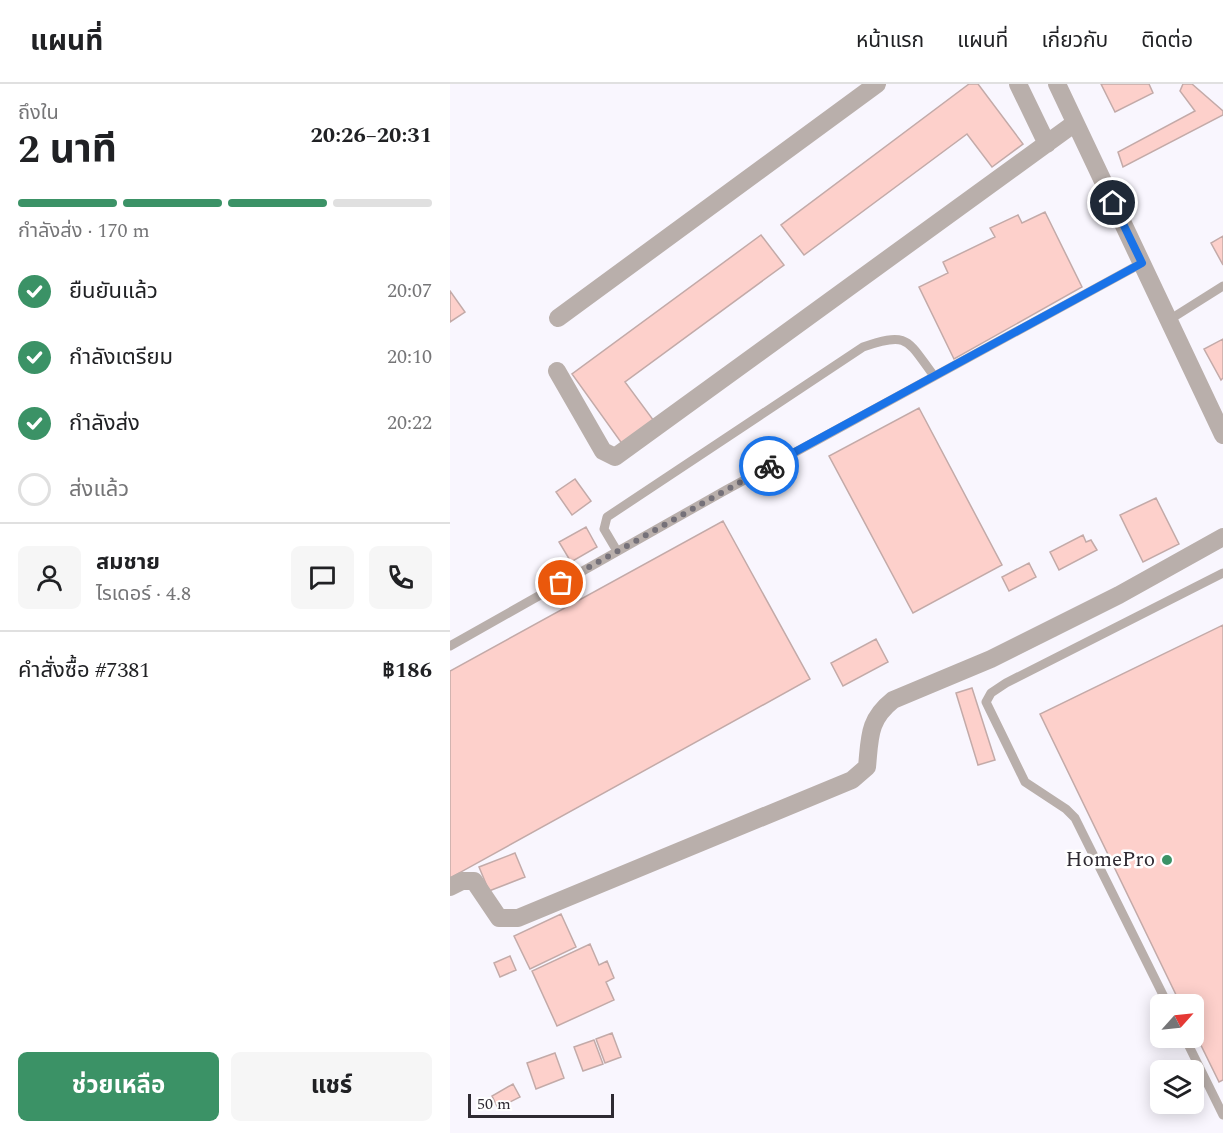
<!DOCTYPE html>
<html lang="th">
<head>
<meta charset="utf-8">
<style>
  body { margin:0; font-family:Spectral,"Noto Sans Thai",serif; background:#f6f6f6; color:#202124; height:100vh; display:flex; flex-direction:column; font-size:22px; white-space:nowrap }
  * { box-sizing:border-box; margin:0 }
  p { font-size:20px; color:#757577 }
  .icon { flex:none; width:33px; height:33px; fill:none; stroke:currentColor; stroke-width:2; stroke-linecap:round; stroke-linejoin:round }
  .map { position:relative; flex:1; overflow:hidden }
  .sheet { display:flex; flex-direction:column; background:#fff; width:450px }
  .sheet>* { flex:none }
  .needle { width:39px; rotate:63deg }
  .fabs { position:absolute; left:700px; top:910px; display:grid; gap:12px }
  .fabs a { display:grid; place-items:center; width:54px; height:54px; border-radius:9px; background:#fff; box-shadow:0 3px 15px #0003; font-size:30px }
  .scale { position:absolute; left:18px; bottom:15px; width:146px; box-sizing:border-box; padding-left:6px; border:3px solid #2e2a32; border-top:0; font-size:16px; line-height:21px; white-space:nowrap; color:#2e2a32; -webkit-text-stroke:4px #fff; paint-order:stroke }
  .pin { position:absolute; display:grid; place-items:center; width:51px; height:51px; color:#fff; margin:-26px; border:3px solid #fff; border-radius:50%; box-shadow:0 2px 6px #0007 }
  .courier { position:absolute; display:grid; place-items:center; width:60px; height:60px; margin:-30px; border:4px solid #1a73e8; border-radius:50%; background:#fff; color:#222; box-shadow:0 2px 8px #0007 }
  .summary em { font-style:normal; font-weight:700 }
  .summary div { display:flex; flex-direction:column-reverse }
  .summary { display:flex; align-items:center; justify-content:space-between; height:102px; padding:0 18px }
  h1 { font-size:39px; font-weight:700; line-height:45px }
  .bar { display:grid; grid-template-columns:repeat(4,1fr); gap:9px 6px; align-content:center; height:72px; padding:0 18px }
  .bar i { height:8px; border-radius:4px; background:#e0e0e0 }
  .bar .current { background:#3b9266 }
  .bar p { grid-column:span 4 }
  .line { display:flex; align-items:center; gap:15px; padding:0 18px; border-top:2px solid #e0e0e0 }
  .line div { flex:1 }
  .round { display:grid; place-items:center; flex:none; width:63px; height:63px; border-radius:9px; background:#f6f6f6 }
  ol { padding:0 18px; list-style:none }
  li { display:flex; align-items:center; gap:18px; height:66px }
  li p { margin-inline-start:auto }
  li .icon { padding:6px; border-radius:50%; background:#3b9266; color:#fff; stroke-width:4 }
  li:last-child { color:#757577 }
  li i { width:33px; height:33px; border:3px solid #e0e0e0; border-radius:50% }
  .primary-button { display:flex; gap:12px; margin-top:auto; padding:12px 18px }
  .primary-button a { flex:1; height:69px; border-radius:9px; background:#3b9266; color:#fff; font-size:24px; font-weight:700; line-height:69px; text-align:center }
  .primary-button a+a { background:#f6f6f6; color:#202124 }
  header { display:flex; align-items:center; gap:36px; box-sizing:border-box; height:84px; padding:0 30px; background:#fff; border-bottom:2px solid #e0e0e0 }
  header strong { font-size:28px }
  nav { display:flex; gap:33px; margin-inline-start:auto; font-size:21px }
  main { display:flex; flex:1; min-height:0 }
  .map>svg:first-child { display:block }
  .building { fill:#fdd0cb; stroke:#c3aaa8; stroke-width:1.5 }
  .lines { fill:none; stroke-linecap:round; stroke-linejoin:round }
  .service { stroke:#b9afab; stroke-width:9 }
  .minor { stroke:#b9afab; stroke-width:18 }
  .done { stroke:#757179; stroke-width:6; stroke-dasharray:0 10.8 }
  .route { stroke:#1a73e8; stroke-width:8 }
  .poi-dot { fill:#3b9266; stroke:#fff; stroke-width:2 }
  .labels { text-anchor:middle; dominant-baseline:central; stroke-width:5; stroke-linejoin:round; paint-order:stroke }
  .poi-label { font-size:21px; fill:#2e2a32; stroke:#fff; text-anchor:end }
</style>
</head>
<body>
<header>
<strong>แผนที่</strong>
<nav><a>หน้าแรก</a><a>แผนที่</a><a>เกี่ยวกับ</a><a>ติดต่อ</a></nav>
</header>
<main>
<section class="sheet">
<div class="summary"><div><h1>2 นาที</h1><p>ถึงใน</p></div><em>20:26–20:31</em></div>
<div class="bar"><i class="current"></i><i class="current"></i><i class="current"></i><i></i><p>กำลังส่ง · 170 m</p></div>
<ol>
<li><svg class="icon" aria-label="check" viewBox="0 0 24 24"><path d="M5 12l5 5 9-10"/></svg>ยืนยันแล้ว<p>20:07</p></li>
<li><svg class="icon" aria-label="check" viewBox="0 0 24 24"><path d="M5 12l5 5 9-10"/></svg>กำลังเตรียม<p>20:10</p></li>
<li><svg class="icon" aria-label="check" viewBox="0 0 24 24"><path d="M5 12l5 5 9-10"/></svg>กำลังส่ง<p>20:22</p></li>
<li><i></i>ส่งแล้ว</li>
</ol>
<div class="line" style="height:108px"><a class="round"><svg class="icon" aria-label="person" viewBox="0 0 24 24"><circle cx="12" cy="8" r="4"/><path d="M4 21q1-7 8-7t8 7"/></svg></a><div><b>สมชาย</b><p>ไรเดอร์ · 4.8</p></div><a class="round"><svg class="icon" aria-label="chat" viewBox="0 0 24 24"><path d="M4 5h16v11H9l-5 4z"/></svg></a><a class="round"><svg class="icon" aria-label="phone" viewBox="0 0 24 24"><path d="M5 4h4l2 5-3 2q2 4 5 5l2-3 5 2v4C11 20 4 13 5 4z"/></svg></a></div>
<div class="line" style="height:78px"><div>คำสั่งซื้อ #7381</div><b>฿186</b></div>
<div class="primary-button"><a>ช่วยเหลือ</a><a>แชร์</a></div>
</section>
<div class="map">
<svg width="773" height="1049" viewBox="0 0 773 1049">
  <rect width="100%" height="100%" fill="#f9f6fe"/>
  <path class="building" d="M519,0h9l45,60 -31,23 -25,-33 -163,121 -23,-30z
    M651,0h48l4,9 -38,19z
    M733,0h9l31,27v4l-100,52 -5,-15 77,-41 -15,-20z
    M595,128l37,75 -128,72 -35,-72 29,-14 -5,-11 52,-25 -5,-9 28,-13 4,8z
    M311,151l23,30 -159,117 29,39 -31,24 -51,-71z
    M773,152v29l-12,-22z
    M0,207l15,21 -15,10z
    M773,255v39l-2,2 -17,-31z
    M469,324l83,157 -89,48 -84,-157z
    M125,395l16,22 -19,14 -16,-23z
    M706,414l23,46 -36,18 -23,-47z
    M273,437l87,158 -360,199v-207z
    M136,443l11,20 -26,15 -12,-20z
    M633,451l3,7 5,-2 6,10 -38,20 -9,-18z
    M579,479l7,14 -27,14 -7,-14z
    M773,541v455l-4,2 -25,-51v-26h-13l-141,-291z
    M426,555l12,23 -45,24 -12,-23z
    M522,604l23,72 -17,5 -22,-72z
    M65,769l10,24 -36,14 -10,-24z
    M111,830l15,33 -46,22 -16,-33z
    M140,860l9,21 8,-4 7,17 -8,4 8,18 -57,26 -25,-55z
    M60,872l6,14 -16,7 -6,-14z
    M162,949l9,24 -16,6 -9,-24z
    M144,956l9,24 -20,7 -9,-24z
    M105,969l9,25 -28,11 -9,-26z
    M63,1000l7,13 -22,11 -6,-12z"/>
  <g class="lines">
    <path class="service" d="M719,236l54,-34
      M167,467l-13,-22 3,-12 256,-170c46,-16 44,-7 71,29
      M0,562l276,-156 416,-227
      M718,921l-93,-187 -9,-9 -41,-27 -39,-80 5,-9 15,-10 217,-110
      M735,954l38,77"/>
    <path class="minor" d="M568,0l29,60
      M607,0l166,351
      M108,234l319,-234
      M107,287l46,80 12,6 460,-334
      M0,803l12,-6h12l25,37h19l334,-138 15,-13c3,-30 1,-47 26,-67l98,-41 128,-64 104,-58"/>
  </g>
  <g class="lines">
    <path class="done" d="M111,499l208,-117"/>
    <path class="route" d="M319,382l373,-203 -29,-60"/>
  </g>
  <circle class="poi-dot" cx="717" cy="776" r="6"/>
  <g class="labels">
    <g class="poi-label">
      <text x="705" y="776">HomePro</text>
    </g>
  </g>
</svg>
<div class="fabs">
<a><svg class="needle" viewBox="-14 -14 28 28"><path d="M0-13l5 13h-10z" fill="#e53935"/><path d="M0 13l5-13h-10z" fill="#757577"/></svg></a>
<a><svg class="icon" aria-label="layers" viewBox="0 0 24 24"><path d="M12 4l9 5-9 5-9-5zM3 14l9 5 9-5"/></svg></a>
</div>
<div class="scale">50 m</div>
<div class="pin" style="left:111px;top:499px;background:#ea580c"><svg class="icon" aria-label="bag" viewBox="0 0 24 24"><path d="M5 8h14l-1 12H6zM9 8a3 3 0 0 1 6 0"/></svg></div>
<div class="pin" style="left:663px;top:119px;background:#1f2937"><svg class="icon" aria-label="home" viewBox="0 0 24 24"><path d="M3 11l9-7 9 7M6 9v11h12V9"/></svg></div>
<div class="courier" style="left:319px;top:382px"><svg class="icon" aria-label="bike" viewBox="0 0 24 24"><circle cx="6" cy="16" r="4"/><circle cx="18" cy="16" r="4"/><path d="M6 16l4-8h5l3 8M10 8l3 8H6M13 5h3"/></svg></div>
</div>
</main>
</body>
</html>
